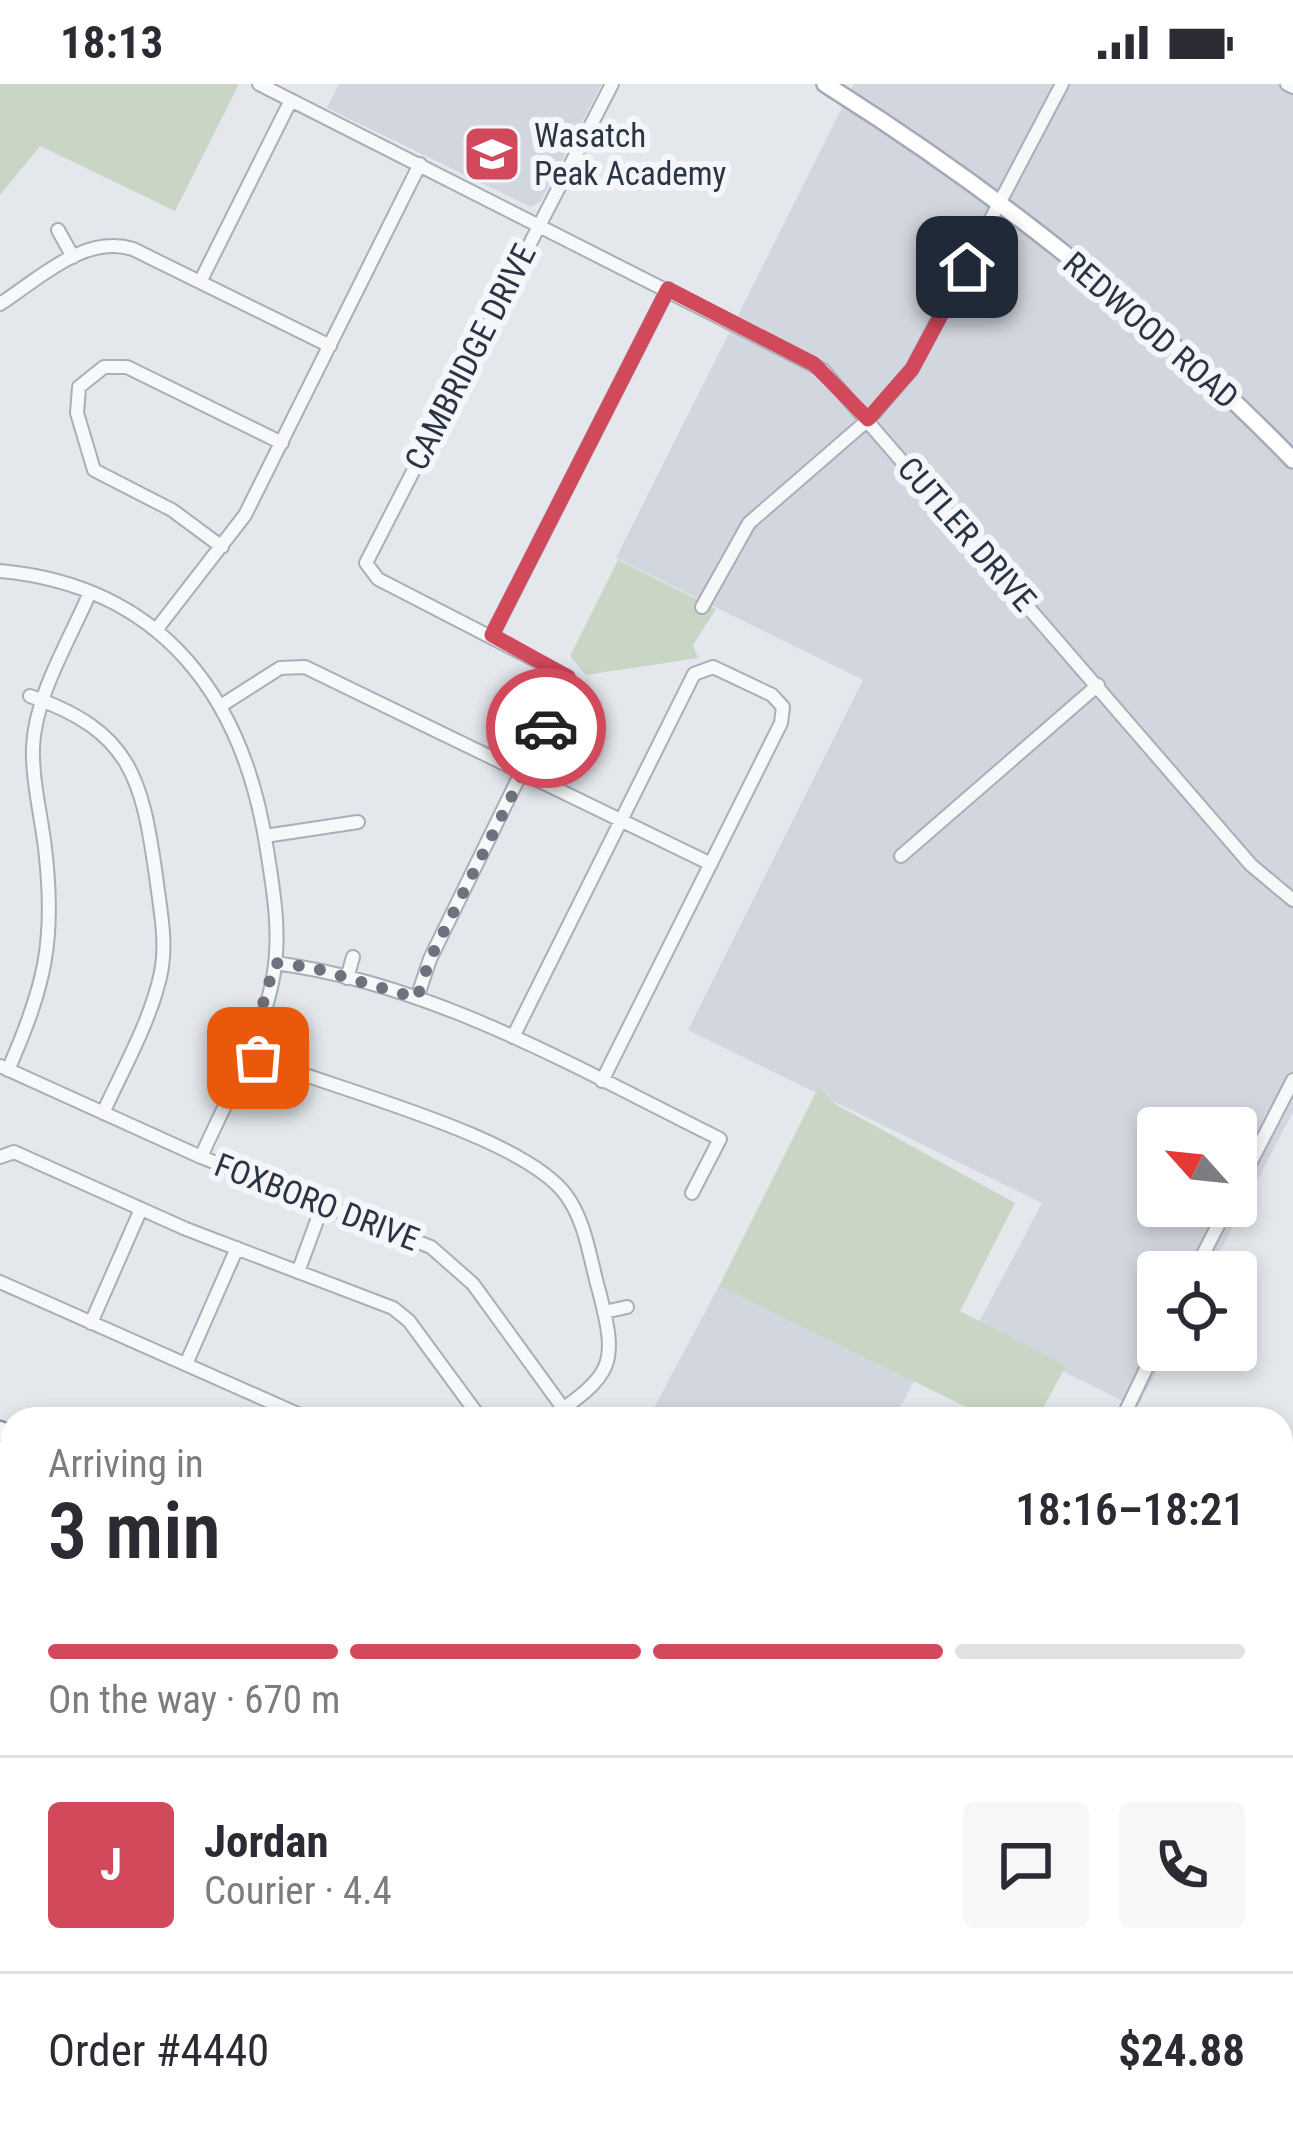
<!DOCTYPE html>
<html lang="en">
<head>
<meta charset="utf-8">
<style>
  body { margin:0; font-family:"Roboto Condensed",sans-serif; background:#f7f7f7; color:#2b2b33; height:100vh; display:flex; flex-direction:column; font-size:45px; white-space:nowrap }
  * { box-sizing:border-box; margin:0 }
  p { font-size:39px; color:#7c7c81 }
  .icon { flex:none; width:66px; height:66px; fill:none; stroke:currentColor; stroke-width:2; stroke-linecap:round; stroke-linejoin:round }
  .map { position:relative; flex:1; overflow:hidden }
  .panel { position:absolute; left:0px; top:1323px; width:1293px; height:747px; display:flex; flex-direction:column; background:#fff; border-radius:36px 36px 0 0; box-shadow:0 6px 18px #0003 }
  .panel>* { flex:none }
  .needle { width:78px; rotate:297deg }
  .tools { position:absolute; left:1137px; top:1023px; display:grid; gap:24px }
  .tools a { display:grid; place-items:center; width:120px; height:120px; border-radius:12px; background:#fff; box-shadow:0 6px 18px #0003; font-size:60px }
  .pin { position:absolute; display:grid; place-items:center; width:102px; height:102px; color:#fff; margin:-51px; border-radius:24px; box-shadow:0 6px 18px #0006 }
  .courier { position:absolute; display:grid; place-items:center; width:120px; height:120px; margin:-60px; border:9px solid #d1495b; border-radius:50%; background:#fff; color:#222; box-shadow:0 3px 15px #0007 }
  .overview em { font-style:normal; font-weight:600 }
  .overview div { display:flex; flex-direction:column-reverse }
  .overview { display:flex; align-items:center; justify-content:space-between; height:204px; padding:0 48px }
  h1 { font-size:78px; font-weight:600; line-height:90px }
  .bar { display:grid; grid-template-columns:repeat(4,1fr); gap:18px 12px; align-content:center; height:144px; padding:0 48px }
  .bar i { height:15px; border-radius:9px; background:#e1e1e2 }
  .bar .current { background:#d1495b }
  .bar p { grid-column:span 4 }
  .line { display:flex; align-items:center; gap:30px; padding:0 48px; border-top:3px solid #e1e1e2 }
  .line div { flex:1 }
  .round { display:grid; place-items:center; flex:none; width:126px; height:126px; border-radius:12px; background:#f7f7f7 }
  .status { display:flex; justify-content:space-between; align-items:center; height:84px; padding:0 60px; background:#fff; direction:ltr }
  .status svg { height:33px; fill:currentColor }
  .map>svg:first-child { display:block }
  .built { fill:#d2d6de; fill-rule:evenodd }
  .green { fill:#c9d6c5 }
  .water { fill:#9fb4cc }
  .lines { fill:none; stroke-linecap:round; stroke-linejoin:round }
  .minor-casing { stroke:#a9aeb7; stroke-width:16 }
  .major-casing { stroke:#a3abb8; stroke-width:20 }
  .highway-casing { stroke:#8b94a3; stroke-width:21 }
  .minor { stroke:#f7f8fa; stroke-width:12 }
  .major { stroke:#fff; stroke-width:15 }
  .highway { stroke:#fff; stroke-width:16 }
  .done { stroke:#6c737f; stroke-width:12; stroke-dasharray:0 21.6 }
  .route { stroke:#d1495b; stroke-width:15 }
  .labels { text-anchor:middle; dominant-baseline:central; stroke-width:12; stroke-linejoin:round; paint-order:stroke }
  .poi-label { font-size:33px; fill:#2b3445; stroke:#f4f6f9; text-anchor:start }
  .street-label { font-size:33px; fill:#2b3445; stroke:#f4f6f9 }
</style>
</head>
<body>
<div class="status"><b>18:13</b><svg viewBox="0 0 49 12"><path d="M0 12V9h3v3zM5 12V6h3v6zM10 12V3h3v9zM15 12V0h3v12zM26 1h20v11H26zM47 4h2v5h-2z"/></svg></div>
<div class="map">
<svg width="1293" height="2069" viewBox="0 0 1293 2069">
  <rect width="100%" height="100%" fill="#e4e7ec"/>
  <path class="built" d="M339,0h263l-62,118 -9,5 -204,-99z
    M854,0h439v1028l-84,160h-51v78h10l-31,58 -161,-80 66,-125 -354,-173 175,-350 -247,-122zM1158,1044h78v78h-78z
    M720,1200l195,95 -21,40h-246z
    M343,2058h295l20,11h-321z"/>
  <path class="green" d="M0,0h239l-64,127 -135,-65 -40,49z
    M618,476l98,49 -23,36 5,13 -112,17 -16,-19z
    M818,1004l19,17 178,98 -55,108 106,55 -29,53h-46l-272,-133z
    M1281,1622l12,6v223l-12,-3z"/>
  <path class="water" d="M1281,1941l12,4v79l-12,-4z"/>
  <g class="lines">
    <g class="minor-casing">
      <path id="minor" d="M259,0l564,286 428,495 42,35
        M1287,0l6,3
        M58,146l15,27
        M200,198l91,-182
        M0,220c39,-25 84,-70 133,-55l197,97
        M222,463l-50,-37 -78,-40 -17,-57 2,-26 25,-20h23l155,76
        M0,487c163,15 244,127 267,279 7,43 14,85 6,128 -12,63 -46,120 -72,179
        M702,523l47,-84 120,-104 43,-50 150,-285
        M156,546l89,-115 175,-351
        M492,551l176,-346
        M30,612c101,35 112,82 126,180 4,33 12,68 4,101 -11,47 -37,92 -57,136
        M222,621l58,-37 25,-1 406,197
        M265,752l93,-14
        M901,772l197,-171
        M275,879c160,21 303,106 445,176l-28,54
        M347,894l6,-21
        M417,914l13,-39 138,-282 -190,-98 -12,-16 246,-479
        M513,953l181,-363 19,-7 59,28 11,12 -2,16 -179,358
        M248,970c74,32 274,80 318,141 20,27 24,65 33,96 20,76 13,83 -50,128
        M0,982l201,91 230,90 42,37 98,135
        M8,986c37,-84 48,-130 37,-222 -4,-33 -13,-68 -12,-101 2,-52 37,-107 57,-155
        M0,1073l14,-5 172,77 207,79 16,13 72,98
        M1236,1107l57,-111
        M298,1188l25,-68
        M1194,1188l34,-66
        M0,1198l309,137
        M604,1228l23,-5
        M91,1239l50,-114
        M186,1280l51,-116
        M1122,1335l36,-75
        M806,2069l11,-11"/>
    </g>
    <g class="major-casing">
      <path id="major" d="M825,0c170,107 328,232 468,376"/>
    </g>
    <g class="highway-casing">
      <path id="highway" d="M0,1346l12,6
        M0,1389l12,6
        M1281,1863l12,4
        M1281,1902l12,4"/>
    </g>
    <use href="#minor" class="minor"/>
    <use href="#major" class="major"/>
    <use href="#highway" class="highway"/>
  </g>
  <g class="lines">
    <path class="done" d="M258,974l-10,-4 27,-91 35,4 107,31 13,-39 116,-231"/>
    <path class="route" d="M546,644l22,-51 -76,-42 176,-346 146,75 54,55 44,-50 55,-102"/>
  </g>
  <defs>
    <g id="school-square" transform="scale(3)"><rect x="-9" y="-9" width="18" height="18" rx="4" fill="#d1495b" stroke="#f4f6f9"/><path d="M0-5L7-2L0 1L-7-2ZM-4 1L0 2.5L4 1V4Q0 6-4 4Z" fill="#fff"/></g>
  </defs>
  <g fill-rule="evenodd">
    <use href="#school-square" x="492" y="70"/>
  </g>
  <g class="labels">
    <g class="poi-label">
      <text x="534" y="51">Wasatch<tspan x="534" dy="38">Peak Academy</tspan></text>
    </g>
    <g class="street-label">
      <text transform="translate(1151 246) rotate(41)">REDWOOD ROAD</text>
      <text transform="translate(470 273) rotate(-63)">CAMBRIDGE DRIVE</text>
      <text transform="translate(967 450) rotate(49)">CUTLER DRIVE</text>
      <text transform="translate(317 1118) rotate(21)">FOXBORO DRIVE</text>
    </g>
  </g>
</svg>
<div class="tools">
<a><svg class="needle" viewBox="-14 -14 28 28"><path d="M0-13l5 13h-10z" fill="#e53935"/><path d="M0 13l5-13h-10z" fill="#7c7c81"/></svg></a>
<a><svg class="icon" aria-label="locate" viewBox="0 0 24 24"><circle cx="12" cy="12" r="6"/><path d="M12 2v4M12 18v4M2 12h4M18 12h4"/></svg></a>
</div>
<div class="pin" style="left:258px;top:974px;background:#ea580c"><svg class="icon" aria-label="bag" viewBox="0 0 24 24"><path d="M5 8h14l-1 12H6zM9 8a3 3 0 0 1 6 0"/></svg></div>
<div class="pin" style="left:967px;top:183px;background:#1f2937"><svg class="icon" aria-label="home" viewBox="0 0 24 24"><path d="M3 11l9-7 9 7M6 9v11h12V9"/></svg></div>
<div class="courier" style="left:546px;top:644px"><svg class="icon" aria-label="car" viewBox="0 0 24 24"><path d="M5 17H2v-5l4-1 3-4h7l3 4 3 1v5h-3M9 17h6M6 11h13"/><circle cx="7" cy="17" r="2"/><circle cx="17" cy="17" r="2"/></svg></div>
<section class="panel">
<div class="overview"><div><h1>3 min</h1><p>Arriving in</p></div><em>18:16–18:21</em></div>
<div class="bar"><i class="current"></i><i class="current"></i><i class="current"></i><i></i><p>On the way · 670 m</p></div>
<div class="line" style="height:216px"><b class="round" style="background:#d1495b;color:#fff">J</b><div><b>Jordan</b><p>Courier · 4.4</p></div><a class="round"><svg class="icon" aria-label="chat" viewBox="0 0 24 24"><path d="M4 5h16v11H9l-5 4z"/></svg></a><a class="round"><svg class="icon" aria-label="phone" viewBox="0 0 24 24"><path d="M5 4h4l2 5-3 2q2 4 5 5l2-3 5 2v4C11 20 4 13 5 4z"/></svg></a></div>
<div class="line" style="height:156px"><div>Order #4440</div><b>$24.88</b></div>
</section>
</div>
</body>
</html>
